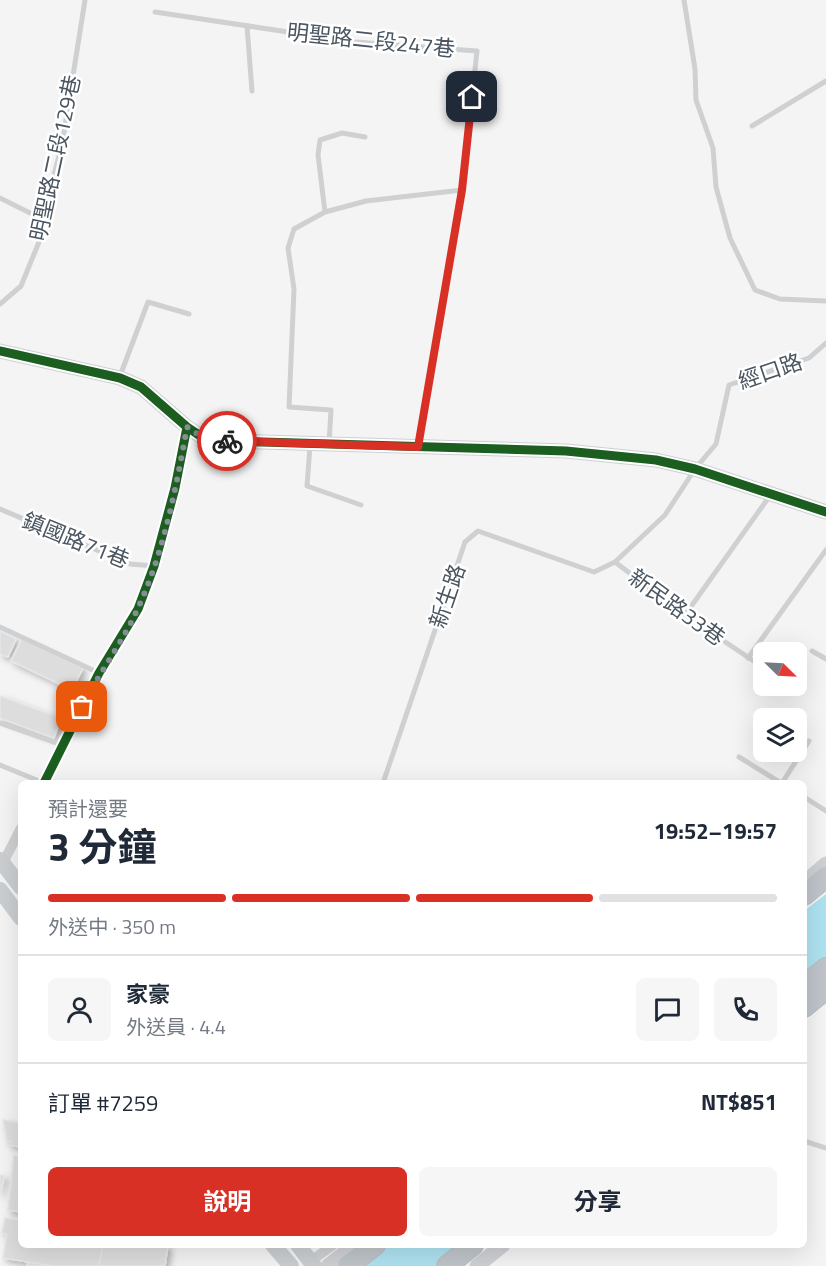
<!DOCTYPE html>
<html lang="zh-TW">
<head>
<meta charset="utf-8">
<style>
  body { margin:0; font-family:"Titillium Web","Noto Sans TC",sans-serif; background:#f6f6f7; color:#1f2937; height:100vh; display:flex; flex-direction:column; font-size:22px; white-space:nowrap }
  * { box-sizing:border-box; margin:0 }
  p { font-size:20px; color:#747a83 }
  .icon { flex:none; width:33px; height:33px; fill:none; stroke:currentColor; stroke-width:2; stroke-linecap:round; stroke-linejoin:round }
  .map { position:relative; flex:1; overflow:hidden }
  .side { position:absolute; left:18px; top:780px; width:789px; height:468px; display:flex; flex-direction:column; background:#fff; border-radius:9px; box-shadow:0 6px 24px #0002 }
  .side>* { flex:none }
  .needle { width:39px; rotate:114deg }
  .buttons { position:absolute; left:753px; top:642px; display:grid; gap:12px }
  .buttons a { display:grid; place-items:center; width:54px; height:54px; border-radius:9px; background:#fff; box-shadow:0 6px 24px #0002; font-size:30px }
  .pin { position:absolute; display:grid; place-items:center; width:51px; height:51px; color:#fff; margin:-26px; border-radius:12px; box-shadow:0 3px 9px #0006 }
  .courier { position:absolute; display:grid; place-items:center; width:60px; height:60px; margin:-30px; border:4px solid #d93025; border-radius:50%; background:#fff; color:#222; box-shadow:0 2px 8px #0007 }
  .head em { font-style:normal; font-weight:700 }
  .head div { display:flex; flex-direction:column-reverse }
  .head { display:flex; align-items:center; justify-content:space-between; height:102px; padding:0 30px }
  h1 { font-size:39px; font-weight:700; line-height:45px }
  .bar { display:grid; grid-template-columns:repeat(4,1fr); gap:9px 6px; align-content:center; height:72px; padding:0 30px }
  .bar i { height:8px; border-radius:4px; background:#e0e1e3 }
  .bar .on { background:#d93025 }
  .bar p { grid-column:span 4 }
  .line { display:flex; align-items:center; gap:15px; padding:0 30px; border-top:2px solid #e0e1e3 }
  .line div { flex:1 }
  .round { display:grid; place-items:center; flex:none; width:63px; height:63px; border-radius:9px; background:#f6f6f7 }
  .primary-button { display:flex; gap:12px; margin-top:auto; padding:12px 30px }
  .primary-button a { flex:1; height:69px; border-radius:9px; background:#d93025; color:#fff; font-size:24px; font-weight:700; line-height:69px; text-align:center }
  .primary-button a+a { background:#f6f6f7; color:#1f2937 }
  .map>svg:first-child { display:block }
  .water { fill:#aee2f0 }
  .building { fill:#ddddde; stroke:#e5e6e7; stroke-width:1.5; filter:url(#shadow) }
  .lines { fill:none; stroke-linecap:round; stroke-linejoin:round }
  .highway-casing { stroke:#b9bec3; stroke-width:22 }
  .lane { stroke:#ced0d2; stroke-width:5 }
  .street { stroke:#ced0d2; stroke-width:10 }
  .secondary { stroke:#ced0d4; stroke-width:15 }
  .primary { stroke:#caced1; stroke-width:16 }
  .highway { stroke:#bec4c9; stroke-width:20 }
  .cycleway-casing { stroke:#fff; stroke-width:13 }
  .cycleway { stroke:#1b5e20; stroke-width:9 }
  .done { stroke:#868d94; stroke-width:6; stroke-dasharray:0 10.8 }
  .route { stroke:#d93025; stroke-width:8 }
  .labels { text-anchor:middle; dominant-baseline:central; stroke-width:5; stroke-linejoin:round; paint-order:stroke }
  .street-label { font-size:22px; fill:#4a5661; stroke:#fff }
</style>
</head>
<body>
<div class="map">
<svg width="826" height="1266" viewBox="0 0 826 1266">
  <defs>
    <filter id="shadow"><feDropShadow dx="3.5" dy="3.5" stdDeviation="3" flood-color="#0004"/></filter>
  </defs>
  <rect width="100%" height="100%" fill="#f4f4f4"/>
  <path class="water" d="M826,894v66l-22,18v-67z
    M381,1245h85l-27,21h-85z"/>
  <path class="building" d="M0,631l16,8 -8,18 -8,-3z
    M22,639l61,29 -11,22 -61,-29z
    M0,696l61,22 -7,20 -54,-20z
    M3,1120l18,3v24l-11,-2v-4h-3z
    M14,1155l7,2v55l-13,-2z
    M0,1175l4,1 -4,19z
    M5,1218l16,2v25h82l-4,21h-46l-50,-8 4,-24 -5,-1z
    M103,1245h65l-3,21h-66z
    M28,1262l25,4h-26z"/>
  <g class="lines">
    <g class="highway-casing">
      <path id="highway" d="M804,895l22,-18
        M804,986l22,-18
        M804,1007l22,-18
        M348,1266l27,-21
        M447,1266l26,-21"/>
    </g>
    <path class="lane" d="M684,0l11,69 1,31 17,48 3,39 14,51 25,52 25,9 46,2
      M155,12l200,30 122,9 -15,139 -43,254
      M247,26l5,65
      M752,126l74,-45
      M0,198l42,21
      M325,212l-7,-57 2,-15 22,-7 23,4
      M0,304l21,-18 18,-44 3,-23 20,-74 23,-145
      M120,376l28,-74 41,12
      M329,444l2,-34 -42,-3 5,-118 -6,-41 6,-19 31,-17 41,-11 96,-11
      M310,446l-3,40 54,19
      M0,509l130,55 24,2
      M615,562l70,53 79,53
      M685,615l84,-118
      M0,627l99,46
      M812,651l14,8
      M748,658l78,-108
      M0,723l62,22
      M739,757l42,26
      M0,765l44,18
      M383,783l82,-241 13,-11 116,41 21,-10 50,-47 30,-46 21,-25 13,-59 80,-27 17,-15
      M782,783l27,-42
      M804,797l22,14
      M804,1141l22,7"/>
    <path class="street" d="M44,783l55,-110 39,-64 16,-43 21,-78 12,-61
      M3,863l18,-35
      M311,1261l22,-16"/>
    <path class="secondary" d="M0,351l120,27 21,9 46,40 15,10 24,4 340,10 90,9 39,9 131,43
      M804,883l22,-19
      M328,1266l27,-21
      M477,1266l26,-21"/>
    <path class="primary" d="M0,860l21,27
      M0,890l21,28
      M273,1245l18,21
      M298,1245l16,21"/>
    <use href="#highway" class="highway"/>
    <g class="cycleway-casing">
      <path id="cycleway" d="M0,351l120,27 21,9 46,40 15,10 24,4 340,10 90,9 39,9 131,43
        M44,783l55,-110 39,-64 16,-43 21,-78 12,-61"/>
    </g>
    <use href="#cycleway" class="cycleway"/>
  </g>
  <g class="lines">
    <path class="done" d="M82,707c17,-34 41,-65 56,-99 26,-56 38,-120 49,-181l15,10 25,4"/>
    <path class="route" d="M227,441l191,6 44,-257 10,-93"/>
  </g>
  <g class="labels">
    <g class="street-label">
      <text transform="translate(371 40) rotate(6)">明聖路二段247巷</text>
      <text transform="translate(55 158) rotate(-78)">明聖路二段129巷</text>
      <text transform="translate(770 371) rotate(-19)">經口路</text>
      <text transform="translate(76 540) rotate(22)">鎮國路71巷</text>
      <text transform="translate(447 596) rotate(-71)">新生路</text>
      <text transform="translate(677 607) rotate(36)">新民路33巷</text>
    </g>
  </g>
</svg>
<div class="buttons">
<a><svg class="needle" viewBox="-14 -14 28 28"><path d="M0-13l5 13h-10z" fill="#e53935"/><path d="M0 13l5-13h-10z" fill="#747a83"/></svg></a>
<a><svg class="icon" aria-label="layers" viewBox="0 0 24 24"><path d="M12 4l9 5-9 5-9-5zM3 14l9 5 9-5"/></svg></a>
</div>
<div class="pin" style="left:82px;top:707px;background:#ea580c"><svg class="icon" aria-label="bag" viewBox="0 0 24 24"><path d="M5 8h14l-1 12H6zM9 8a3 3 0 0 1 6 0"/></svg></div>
<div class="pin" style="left:472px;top:97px;background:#1f2937"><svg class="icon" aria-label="home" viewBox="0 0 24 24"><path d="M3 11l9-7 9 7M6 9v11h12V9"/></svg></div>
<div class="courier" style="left:227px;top:441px"><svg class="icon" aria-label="bike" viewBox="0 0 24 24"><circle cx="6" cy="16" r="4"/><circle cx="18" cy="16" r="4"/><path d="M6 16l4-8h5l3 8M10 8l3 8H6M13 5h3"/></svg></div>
<section class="side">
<div class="head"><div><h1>3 分鐘</h1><p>預計還要</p></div><em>19:52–19:57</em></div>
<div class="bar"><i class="on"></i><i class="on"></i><i class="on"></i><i></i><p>外送中 · 350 m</p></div>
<div class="line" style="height:108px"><a class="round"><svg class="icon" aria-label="person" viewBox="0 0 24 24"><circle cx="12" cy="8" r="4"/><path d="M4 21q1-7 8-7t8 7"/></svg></a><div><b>家豪</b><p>外送員 · 4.4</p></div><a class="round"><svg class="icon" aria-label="chat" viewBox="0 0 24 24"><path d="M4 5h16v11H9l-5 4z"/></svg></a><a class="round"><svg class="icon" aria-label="phone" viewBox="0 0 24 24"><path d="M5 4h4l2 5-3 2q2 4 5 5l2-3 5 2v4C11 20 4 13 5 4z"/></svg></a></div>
<div class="line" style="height:78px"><div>訂單 #7259</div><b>NT$851</b></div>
<div class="primary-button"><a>說明</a><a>分享</a></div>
</section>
</div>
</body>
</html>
